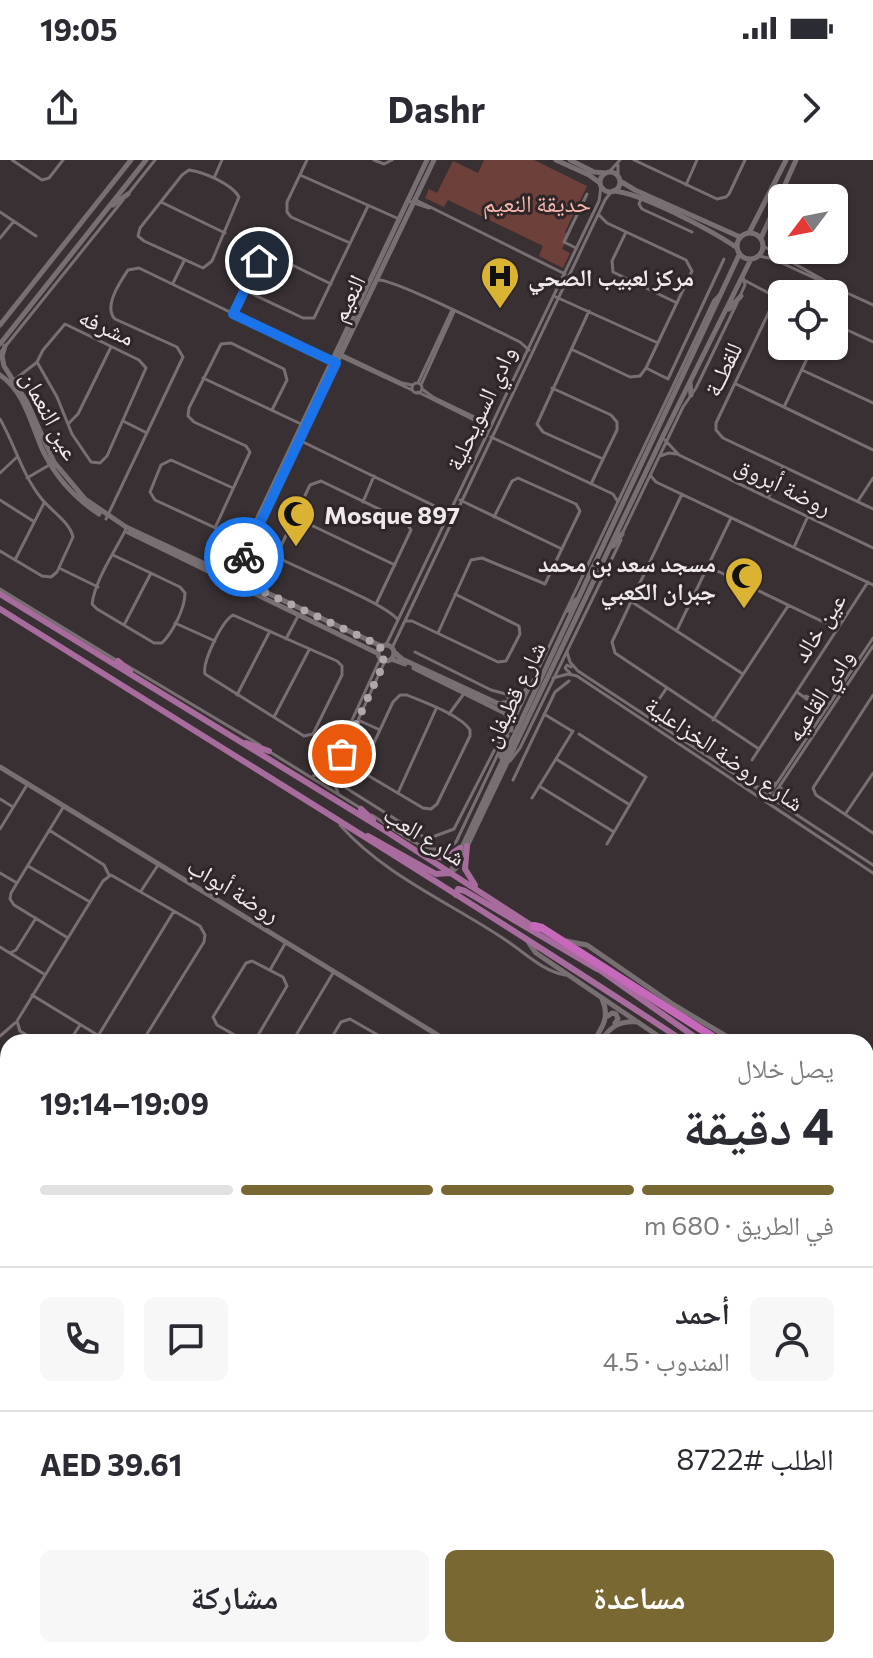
<!DOCTYPE html>
<html lang="ar">
<head>
<meta charset="utf-8">
<style>
  body { margin:0; font-family:Commissioner,"Noto Naskh Arabic",sans-serif; background:#f7f7f7; color:#2b2b33; direction:rtl; height:100vh; display:flex; flex-direction:column; font-size:30px; white-space:nowrap }
  * { box-sizing:border-box; margin:0 }
  p { font-size:26px; color:#7c7c81 }
  .icon { flex:none; width:44px; height:44px; fill:none; stroke:currentColor; stroke-width:2; stroke-linecap:round; stroke-linejoin:round }
  .map { position:relative; flex:1; overflow:hidden; direction:ltr }
  .side { position:absolute; left:0px; top:874px; width:874px; height:624px; display:flex; flex-direction:column; background:#fff; border-radius:24px 24px 0 0; box-shadow:0 2px 6px #0004; direction:rtl }
  .side>* { flex:none }
  .needle { width:52px; rotate:238deg }
  .tools { position:absolute; left:768px; top:24px; display:grid; gap:16px }
  .tools a { display:grid; place-items:center; width:80px; height:80px; border-radius:12px; background:#fff; box-shadow:0 2px 6px #0004; font-size:40px }
  .pin { position:absolute; display:grid; place-items:center; width:68px; height:68px; color:#fff; margin:-34px; border:4px solid #fff; border-radius:50%; box-shadow:0 2px 8px #0007 }
  .courier { position:absolute; display:grid; place-items:center; width:80px; height:80px; margin:-40px; border:6px solid #1a73e8; border-radius:50%; background:#fff; color:#222; box-shadow:0 2px 10px #0007 }
  .overview em { font-style:normal; font-weight:700 }
  .overview div { display:flex; flex-direction:column-reverse }
  .overview { display:flex; align-items:center; justify-content:space-between; height:136px; padding:0 40px }
  h1 { font-size:52px; font-weight:700; line-height:60px }
  .bar { display:grid; grid-template-columns:repeat(4,1fr); gap:12px 8px; align-content:center; height:96px; padding:0 40px }
  .bar i { height:10px; border-radius:6px; background:#e1e1e2 }
  .bar .selected { background:#7a6833 }
  .bar p { grid-column:span 4 }
  .line { display:flex; align-items:center; gap:20px; padding:0 40px; border-top:2px solid #e1e1e2 }
  .line div { flex:1 }
  .round { display:grid; place-items:center; flex:none; width:84px; height:84px; border-radius:12px; background:#f7f7f7 }
  .button { display:flex; gap:16px; margin-top:auto; padding:16px 40px }
  .button a { flex:1; height:92px; border-radius:12px; background:#7a6833; color:#fff; font-size:32px; font-weight:700; line-height:92px; text-align:center }
  .button a+a { background:#f7f7f7; color:#2b2b33 }
  .status { display:flex; justify-content:space-between; align-items:center; height:56px; padding:0 40px; background:#fff; direction:ltr }
  .status svg { height:22px; fill:currentColor }
  header { display:flex; justify-content:space-between; align-items:center; height:104px; padding:0 40px; background:#fff; font-size:36px; font-weight:700 }
  .map>svg:first-child { display:block }
  .green { fill:#6d4139 }
  .lines { fill:none; stroke-linecap:round; stroke-linejoin:round }
  .street { stroke:#786f72; stroke-width:3 }
  .secondary { stroke:#786f72; stroke-width:5 }
  .primary { stroke:#a76b9e; stroke-width:6 }
  .highway { stroke:#c769bb; stroke-width:8 }
  .done { stroke:#aea8ab; stroke-width:8; stroke-dasharray:0 14.4 }
  .route { stroke:#1a73e8; stroke-width:10 }
  .labels { text-anchor:middle; dominant-baseline:central; stroke-width:6; stroke-linejoin:round; paint-order:stroke }
  .park-label { font-size:24px; fill:#f8b7aa; stroke:#2e2629 }
  .poi-label { font-size:24px; font-weight:bold; fill:#eee9eb; stroke:#2e2629; text-anchor:start }
  .street-label { font-size:24px; fill:#eee9eb; stroke:#2e2629 }
</style>
</head>
<body>
<div class="status"><b>19:05</b><svg viewBox="0 0 49 12"><path d="M0 12V9h3v3zM5 12V6h3v6zM10 12V3h3v9zM15 12V0h3v12zM26 1h20v11H26zM47 4h2v5h-2z"/></svg></div>
<header><svg class="icon" aria-label="forward" viewBox="0 0 24 24"><path d="M9 5l7 7-7 7"/></svg>Dashr<svg class="icon" aria-label="share" viewBox="0 0 24 24"><path d="M12 15V3M7 8l5-5 5 5M5 13v7h14v-7"/></svg></header>
<div class="map">
<svg width="873" height="1498" viewBox="0 0 873 1498">
  <rect width="100%" height="100%" fill="#383033"/>
  <path class="green" d="M484,0h50l53,26 -22,46 4,3 -7,14 8,4 -7,15 -24,-12 4,-10 -95,-46 -4,7 -19,-9 4,-9 8,4 16,-32 25,12z"/>
  <g class="lines">
    <path class="street" d="M12,0l30,20 7,-2 14,-18
      M307,0l-20,42v10l4,5 59,26
      M374,0l10,4 8,-4
      M634,0l83,39 9,-2 3,-3 16,-34
      M618,4v13
      M189,10c15,2 43,14 50,27l-27,64 -9,7 -59,-27 -6,-5 2,-8 42,-53z
      M609,12l11,-12
      M300,15l99,44
      M214,18l8,-18
      M686,25l11,-25
      M128,34l27,-34
      M414,39l151,75
      M641,39l-2,5 3,5 50,23
      M408,41l21,7
      M161,42l64,31
      M0,52l36,24
      M626,72l-14,29 1,11 64,31
      M0,78l14,-17
      M763,86l64,36
      M576,88l-12,-6 23,-48
      M759,96l14,3 100,46
      M378,120c15,-2 121,52 142,62l9,8
      M744,120l32,17
      M173,123l11,-22
      M244,130l59,28h11l54,-112
      M740,136l5,-11 -2,-8
      M556,137l102,46
      M782,140l-6,-3 -60,126v7l7,8 150,71
      M589,151l-52,113 6,8 60,27
      M233,154l26,-53 7,-6 8,1 57,28
      M65,164l74,36 7,8 -39,88 -7,7 -9,-1 -19,-28 -15,-37 -20,-35 6,-12z
      M834,164l39,18
      M571,189l59,28 10,-1 6,-8 46,-97 -6,-11 -79,-37 -8,-8
      M0,193l123,-153
      M343,195l59,28 10,2
      M339,196l73,34
      M646,208l22,11 56,-120
      M802,210l71,33
      M203,218l98,46
      M14,220l22,-17
      M412 228a5 5 0 1 1 10 0a5 5 0 1 1-10 0Z
      M418,223l34,-73
      M736,224l137,66
      M421,225l33,-73
      M552,228l59,27 6,7v8l-26,54
      M422,229l11,8 58,28
      M418,232l72,36
      M784,247l29,-61
      M0,259c15,26 22,55 41,79 9,12 29,24 32,39l-16,35 -6,5 -9,-1 -42,-25
      M123,261l24,12
      M68,264l10,-10 33,-67
      M491,277l122,57 5,8
      M299,280l152,74
      M665,280l14,15 194,93
      M660,296l9,-3 7,1
      M0,313l17,-16
      M651,316l5,6 217,103
      M27,318l24,-14
      M233,328l-62,-28 -10,5 -11,27 5,8 91,42
      M682,334l-70,148 3,11 144,96
      M769,336l14,-29
      M0,340l33,21
      M460,340l102,49
      M858,341l15,-23
      M363,342l11,-26
      M294,357l101,48
      M106,359l77,-162 -6,-10 -62,-28c-12,-12 5,-37 13,-49l11,-2 192,93
      M215,368l35,-76 -4,-6 -52,-24 -6,-6 1,-8 32,-64 10,-1 53,26 3,11 -15,30
      M623,372l60,-125 13,-19 41,-85
      M795,385l13,-29
      M113,395l67,32 5,6c0,15 -12,39 -23,50h-8l-57,-34 -5,-5c3,-24 22,-51 33,-73l1,-3
      M15,400l29,-57
      M709,407l129,62
      M59,408l39,19
      M0,429l116,71
      M632,442l111,72
      M376,444l35,-74 -5,-8 -85,-41 -11,4 -29,61 -2,8 4,6c23,12 103,44 115,60
      M233,455l104,46 5,5v9l-29,59 -9,2 -99,-62c-3,-12 17,-53 28,-59z
      M406,461h6l86,41 8,-1 14,-27 -1,-8 -64,-32
      M175,463l40,18
      M124,465l27,-52
      M677,470l54,-112
      M438,473l33,-73 11,-2 63,26 35,-73 -4,-7 -58,-26 -6,3 -18,36
      M286,479l13,-25
      M386,485l213,-444 2,-15
      M392,488l213,-448 6,-8
      M415,492l76,38 15,4 5,9
      M567,492l3,10 8,9 295,194
      M126,505l134,80
      M570,513l-5,-5 2,-3 4,2
      M553,518l15,-4 9,2 296,197
      M797,532l26,19
      M237,535l33,-64
      M400,535h7c16,7 54,20 63,35v6l-33,68 -6,5 -8,-1 -54,-32 -4,-6v-8l28,-60z
      M873,535l-60,93 3,7 57,38
      M806,536l21,12
      M449,554l14,-19
      M544,554l28,17
      M652,556l-1,-5 15,-22
      M274,557l35,-67
      M358,560l22,10
      M713,560l75,-114
      M579,574l67,43 -39,67
      M270,592l92,57
      M556,599l74,46
      M752,600l116,-178
      M510,601l10,-13 101,-208
      M335,612l11,16 81,51 27,-10 44,-86 10,-7
      M325,613v7l7,-2
      M313,616l12,-3 6,-7 49,-107
      M513,620l42,-88 14,-11
      M539,626l75,46
      M757,627l9,1 10,-5
      M781,628l2,11 8,10
      M338,633l-5,-13 4,-14 48,-105
      M398,633l38,-84
      M532,638l41,-67
      M0,639l13,8
      M771,639l102,-153
      M765,641l108,-163
      M64,646l-53,87 -1,6 4,6 54,33
      M846,653l27,-40
      M372,655c21,13 62,50 84,27l258,-542 7,-7
      M340,665c45,51 111,78 167,116 18,12 36,30 58,34
      M0,669l27,-44
      M49,670l55,35 5,10
      M28,706l62,36
      M0,713l17,10
      M141,731l17,-26
      M0,787l44,27
      M10,793l6,-3 20,-32
      M270,810l16,-28
      M32,835l77,47
      M0,876l15,-13
      M98,876l76,-125
      M38,882l-18,-11 -3,-10 86,-140 8,-6 89,51 5,9 -1,7 -62,100
      M69,882l11,-17
      M247,882l-30,-17 -4,-8 33,-54 6,-2 31,16 4,9 -30,51 -6,5
      M292,882l41,-69
      M329,882l12,-20 9,-3 40,23
      M0,910l8,5
      M0,965l8,-13
      M0,973l8,-13
      M0,985l8,7
      M0,1071l8,5
      M0,1130l8,5
      M0,1179l8,-10
      M0,1296l8,-13
      M0,1303l8,5
      M0,1385l8,4
      M8,1469l-3,7 3,9
      M0,1473l8,-13
      M319,1490l11,8
      M449,1490l9,6
      M519,1490l12,8
      M609,1490l12,8
      M206,1498l6,-8
      M272,1498l5,-8
      M398,1498l5,-8
      M419,1498l5,-8
      M436,1498l6,-8
      M456,1498l6,-8
      M496,1498l5,-8"/>
    <path class="secondary" d="M556,0l33,15 11,8
      M570,0l24,12 11,1
      M600 22a10 10 0 1 1 20 0a10 10 0 1 1-20 0Z
      M620,21l15,9 105,47
      M613,31c27,1 99,40 123,56
      M113,45l15,-11
      M737 86a13 13 0 1 1 26 0a13 13 0 1 1-26 0Z
      M749,73l37,-73
      M761,78l35,-78
      M729,149l12,-13
      M0,165l131,-165
      M0,184l146,-184
      M5,186l-3,10 2,10 23,36 27,60 31,37 41,28 255,119
      M0,215c26,17 32,54 45,80 13,25 31,44 54,59
      M690,222l1,13
      M128,372l249,121
      M613,386l9,-12
      M229,419l198,-419
      M232,421l202,-421
      M568,450l8,-10
      M378 493a8 8 0 1 1 16 0a8 8 0 1 1-16 0Z
      M394,492l8,7 97,45 15,-3 18,-16
      M391,499l14,5
      M414,508l91,45 6,9v8
      M501,597l4,-15
      M0,607l449,275
      M450,713l7,-6 206,-431 88,-177
      M450,713l289,-618
      M566,781l21,4 87,60 62,37
      M529,783l7,10 131,89
      M608,856l4,-3 4,1 2,5 -3,4
      M593,882c10,-15 17,-26 9,-43
      M600,882c10,-15 19,-22 38,-20
      M0,914l8,5
      M0,922l8,5
      M866,958l7,5
      M0,1486l21,12
      M0,1490l13,8
      M175,1497l12,-7
      M197,1498l6,-8"/>
    <path class="primary" d="M0,434l381,234 156,101
      M0,449c229,144 459,284 685,433
      M118,501l12,10
      M246,583l23,8
      M361,649l12,11
      M368,676l68,38 14,-1
      M467,686l-2,23 10,16
      M427,695l18,3 15,-10
      M456,735l2,-6 7,2 132,78
      M597,808l105,74
      M866,981l7,5
      M866,991l7,4
      M866,999l7,4
      M866,1012l7,5"/>
    <path class="highway" d="M534,766l8,2 179,114
      M866,971l7,4"/>
  </g>
  <g class="lines">
    <path class="done" d="M244,397l-10,21 147,68 -3,9 7,6 -43,93"/>
    <path class="route" d="M244,397l92,-194 -103,-49 26,-53"/>
  </g>
  <defs>
    <g id="hospital-pin" transform="scale(2)"><path d="M0 17L-7.5 6A9.5 9.5 0 1 1 7.5 6Z" fill="#dab333" stroke="#2e2629"/><path d="M-5-5h3v3.5h4V-5h3V5h-3V1.5h-4V5h-3Z" fill="#111"/></g>
    <g id="mosque-pin" transform="scale(2)"><path d="M0 17L-7.5 6A9.5 9.5 0 1 1 7.5 6Z" fill="#dab333" stroke="#2e2629"/><path d="M3.5-4.9A6 6 0 1 0 3.5 4.9A5 5 0 1 1 3.5-4.9Z" fill="#111"/></g>
  </defs>
  <g fill-rule="evenodd">
    <use href="#hospital-pin" x="500" y="116"/>
    <use href="#mosque-pin" x="296" y="354"/>
    <use href="#mosque-pin" x="744" y="416"/>
  </g>
  <g class="labels">
    <g class="park-label">
      <text x="537" y="42">حديقة النعيم</text>
    </g>
    <g class="poi-label">
      <text x="528" y="116">مركز لعبيب الصحي</text>
      <text x="324" y="354">Mosque 897</text>
      <text x="716" y="402" text-anchor="end">مسجد سعد بن محمد<tspan x="716" dy="28">جبران الكعبي</tspan></text>
    </g>
    <g class="street-label">
      <text transform="translate(347 138) rotate(-64)">النعيم</text>
      <text transform="translate(107 166) rotate(24)">مشرفه</text>
      <text transform="translate(722 209) rotate(-64)">للقطــة</text>
      <text transform="translate(480 248) rotate(-65)">وادي السويحلية</text>
      <text transform="translate(51 255) rotate(62)">عين النعمان</text>
      <text transform="translate(784 325) rotate(26)">روضة أبروق</text>
      <text transform="translate(818 467) rotate(-57)">عين خالد</text>
      <text transform="translate(513 534) rotate(-64)">شارع قطيفان</text>
      <text transform="translate(819 535) rotate(-57)">وادي القاعيه</text>
      <text transform="translate(725 593) rotate(34)">شارع روضة الخزاعلية</text>
      <text transform="translate(425 675) rotate(32)">شارع العب</text>
      <text transform="translate(234 729) rotate(31)">روضة أبواب</text>
    </g>
  </g>
</svg>
<div class="tools">
<a><svg class="needle" viewBox="-14 -14 28 28"><path d="M0-13l5 13h-10z" fill="#e53935"/><path d="M0 13l5-13h-10z" fill="#7c7c81"/></svg></a>
<a><svg class="icon" aria-label="locate" viewBox="0 0 24 24"><circle cx="12" cy="12" r="6"/><path d="M12 2v4M12 18v4M2 12h4M18 12h4"/></svg></a>
</div>
<div class="pin" style="left:342px;top:594px;background:#ea580c"><svg class="icon" aria-label="bag" viewBox="0 0 24 24"><path d="M5 8h14l-1 12H6zM9 8a3 3 0 0 1 6 0"/></svg></div>
<div class="pin" style="left:259px;top:101px;background:#1f2937"><svg class="icon" aria-label="home" viewBox="0 0 24 24"><path d="M3 11l9-7 9 7M6 9v11h12V9"/></svg></div>
<div class="courier" style="left:244px;top:397px"><svg class="icon" aria-label="bike" viewBox="0 0 24 24"><circle cx="6" cy="16" r="4"/><circle cx="18" cy="16" r="4"/><path d="M6 16l4-8h5l3 8M10 8l3 8H6M13 5h3"/></svg></div>
<section class="side">
<div class="overview"><div><h1>4 دقيقة</h1><p>يصل خلال</p></div><em>19:09–19:14</em></div>
<div class="bar"><i class="selected"></i><i class="selected"></i><i class="selected"></i><i></i><p>في الطريق · 680 m</p></div>
<div class="line" style="height:144px"><a class="round"><svg class="icon" aria-label="person" viewBox="0 0 24 24"><circle cx="12" cy="8" r="4"/><path d="M4 21q1-7 8-7t8 7"/></svg></a><div><b>أحمد</b><p>المندوب · 4.5</p></div><a class="round"><svg class="icon" aria-label="chat" viewBox="0 0 24 24"><path d="M4 5h16v11H9l-5 4z"/></svg></a><a class="round"><svg class="icon" aria-label="phone" viewBox="0 0 24 24"><path d="M5 4h4l2 5-3 2q2 4 5 5l2-3 5 2v4C11 20 4 13 5 4z"/></svg></a></div>
<div class="line" style="height:104px"><div>الطلب #8722</div><b>AED 39.61</b></div>
<div class="button"><a>مساعدة</a><a>مشاركة</a></div>
</section>
</div>
</body>
</html>
